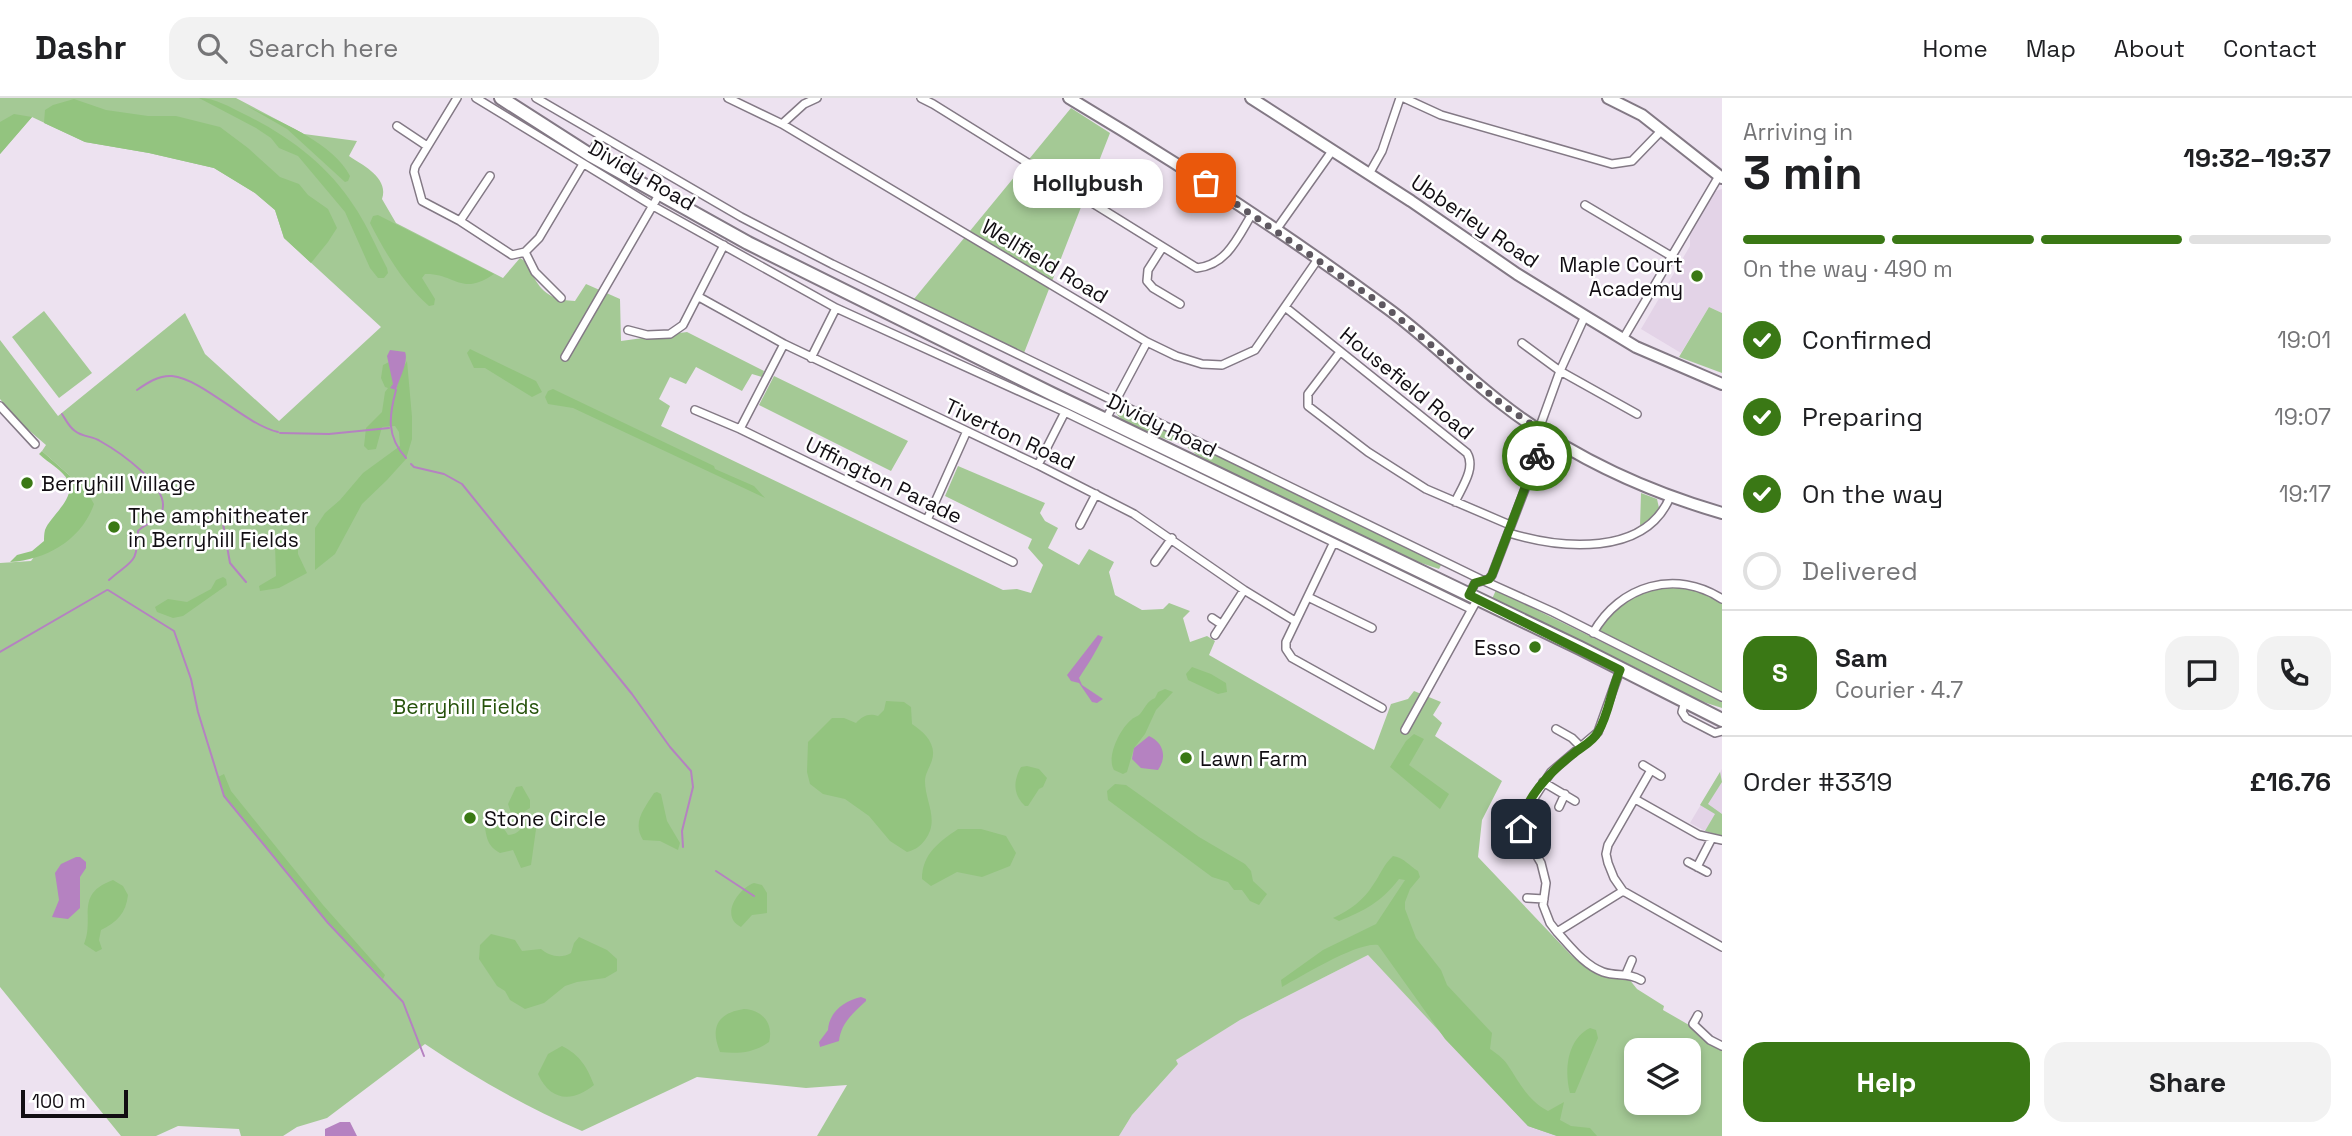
<!DOCTYPE html>
<html lang="en">
<head>
<meta charset="utf-8">
<style>
  body { margin:0; font-family:"Space Grotesk",sans-serif; background:#f2f2f2; color:#202124; height:100vh; display:flex; flex-direction:column; font-size:26px; white-space:nowrap }
  * { box-sizing:border-box; margin:0 }
  p { font-size:23px; color:#757577 }
  .icon { flex:none; width:38px; height:38px; fill:none; stroke:currentColor; stroke-width:2; stroke-linecap:round; stroke-linejoin:round }
  .map { position:relative; flex:1; overflow:hidden }
  .sheet { display:flex; flex-direction:column; background:#fff; width:630px }
  .sheet>* { flex:none }
  .controls { position:absolute; left:1624px; top:940px; display:grid; gap:14px }
  .controls a { display:grid; place-items:center; width:77px; height:77px; border-radius:14px; background:#fff; box-shadow:0 4px 10px #0003; font-size:35px }
  .scale { position:absolute; left:21px; bottom:18px; width:107px; box-sizing:border-box; padding-left:7px; border:4px solid #110d12; border-top:0; font-size:19px; line-height:24px; white-space:nowrap; color:#110d12; -webkit-text-stroke:5px #fff; paint-order:stroke }
  .pin { position:absolute; display:grid; place-items:center; width:60px; height:60px; color:#fff; margin:-30px; border-radius:14px; box-shadow:0 4px 10px #0006 }
  .courier { position:absolute; display:grid; place-items:center; width:70px; height:70px; margin:-35px; border:5px solid #3a7815; border-radius:50%; background:#fff; color:#222; box-shadow:0 2px 9px #0007 }
  .bubble { position:absolute; height:49px; border-radius:21px; background:#fff; box-shadow:0 4px 10px #0003; font-size:23px; font-weight:700; line-height:49px; text-align:center }
  .summary em { font-style:normal; font-weight:700 }
  .summary div { display:flex; flex-direction:column-reverse }
  .summary { display:flex; align-items:center; justify-content:space-between; height:119px; padding:0 21px }
  h1 { font-size:46px; font-weight:700; line-height:52px }
  .bar { display:grid; grid-template-columns:repeat(4,1fr); gap:10px 7px; align-content:center; height:84px; padding:0 21px }
  .bar i { height:9px; border-radius:5px; background:#e0e0e0 }
  .bar .on { background:#3a7815 }
  .bar p { grid-column:span 4 }
  .line { display:flex; align-items:center; gap:18px; padding:0 21px; border-top:2px solid #e0e0e0 }
  .line div { flex:1 }
  .round { display:grid; place-items:center; flex:none; width:74px; height:74px; border-radius:21px; background:#f2f2f2 }
  ol { padding:0 21px; list-style:none }
  li { display:flex; align-items:center; gap:21px; height:77px }
  li p { margin-inline-start:auto }
  li .icon { padding:7px; border-radius:50%; background:#3a7815; color:#fff; stroke-width:4 }
  li:last-child { color:#757577 }
  li i { width:38px; height:38px; border:4px solid #e0e0e0; border-radius:50% }
  .button { display:flex; gap:14px; margin-top:auto; padding:14px 21px }
  .button a { flex:1; height:80px; border-radius:21px; background:#3a7815; color:#fff; font-size:28px; font-weight:700; line-height:80px; text-align:center }
  .button a+a { background:#f2f2f2; color:#202124 }
  header { display:flex; align-items:center; gap:42px; box-sizing:border-box; height:98px; padding:0 35px; background:#fff; border-bottom:2px solid #e0e0e0 }
  header strong { font-size:33px }
  nav { display:flex; gap:38px; margin-inline-start:auto; font-size:24px }
  .search { width:490px; height:63px; background:#f2f2f2; display:flex; align-items:center; gap:18px; box-sizing:border-box; padding:0 24px; border-radius:21px; color:#757577; font-size:26px }
  main { display:flex; flex:1; min-height:0 }
  .map>svg:first-child { display:block }
  .built { fill:#e3d3e7 }
  .green { fill:#a4c995; fill-rule:evenodd }
  .forest { fill:#93c47f }
  .water { fill:#b582c1 }
  .lines { fill:none; stroke-linecap:round; stroke-linejoin:round }
  .stream { stroke:#b582c1; stroke-width:2 }
  .street-casing { stroke:#837985; stroke-width:10 }
  .secondary-casing { stroke:#837985; stroke-width:14 }
  .primary-casing { stroke:#837985; stroke-width:16 }
  .street { stroke:#fff; stroke-width:7 }
  .secondary { stroke:#fff; stroke-width:10 }
  .primary { stroke:#fff; stroke-width:12 }
  .done { stroke:#5e5860; stroke-width:7; stroke-dasharray:0 12.6 }
  .route { stroke:#3a7815; stroke-width:9 }
  .poi-dot { fill:#3a7815; stroke:#fff; stroke-width:2.5 }
  .labels { text-anchor:middle; dominant-baseline:central; stroke-width:5; stroke-linejoin:round; paint-order:stroke }
  .street-label { font-size:21px; fill:#110d12; stroke:#fff }
  .poi-label { font-size:21px; fill:#110d12; stroke:#fff; text-anchor:start }
  .park-label { font-size:21px; fill:#26520b; stroke:#fff }
</style>
</head>
<body>
<header>
<strong>Dashr</strong>
<div class="search"><svg class="icon" aria-label="search" viewBox="0 0 24 24"><circle cx="10" cy="10" r="6"/><path d="M15 15l6 6"/></svg>Search here</div>
<nav><a>Home</a><a>Map</a><a>About</a><a>Contact</a></nav>
</header>
<main>
<div class="map">
<svg width="1722" height="1038" viewBox="0 0 1722 1038">
  <rect width="100%" height="100%" fill="#ede2f0"/>
  <path class="built" d="M1722,91v124l-13,-6 -28,46 -40,-24 49,-83v-12l25,-43z
    M1722,671v67l-11,-2 -21,-11z
    M1368,857l160,170 29,11h-438l13,-21 46,-51 -3,-4 65,-40z"/>
  <path class="green" d="M0,0h236l68,36 53,7 -8,15c15,10 40,22 33,43l14,24 107,55 17,-20c11,6 10,13 16,23 10,16 22,19 39,20l11,-17 34,15 1,42 66,-9 77,39 -2,6 -10,-3 -10,17 -46,-24 -10,17 -16,-7 -11,22 11,7 -9,20 342,164 14,-1 14,4 12,-28 -15,-17 4,-9 -87,-43 13,-30 87,37 -5,10 5,8 13,7 -10,20 31,17 10,-16 25,13 -5,10 6,23 27,15 21,-1 6,-6 21,8 -7,7 7,24 17,-6 8,5 -6,14 165,95 17,-46 17,-5 6,-8 27,11 -8,13 9,8 -7,13 67,45 -20,39 -4,37 93,98c21,17 31,25 58,24l8,10 27,17 -1,4 59,34v92h-165l-29,-10 -160,-171 -128,65 -64,40 2,4 -46,51 -13,21h-302l30,-51 -41,3 -109,-11 -115,54c-57,-24 -106,-53 -157,-87l-98,74 -30,9 -14,9h-42l-2,-7 -61,-3 -22,10h-35l-121,-149v-424l31,-2 55,-71 -44,-39 4,-6 -29,-25 -17,-21v-59l58,76 127,-103 20,41 74,67 102,-94 -97,-89 -9,-28 -20,-17 -41,-25 -65,-15 -64,-11 -53,-25 -32,37zM1636,952h53v52h-53z
    M1071,10l39,25 -86,220 -110,-54z
    M1709,209l13,6v60l-43,-16z
    M44,213l48,62 -33,25 -47,-61z
    M774,278l134,65 -17,30 -132,-66z
    M1120,309l322,156 -3,6 -33,-11 -201,-97 -17,-13 -1,-3c-18,-5 -61,-16 -71,-32z
    M1641,395l16,6 2,9 -5,8 -14,10z
    M1675,485l47,16v98l-129,-64 38,-39z
    M1496,492l226,111v7l-31,-10 -44,-25 -155,-74z
    M1720,674l2,10 -14,22 14,10v22l-17,-5 10,-17 -15,-9z"/>
  <path class="forest" d="M199,0c17,0 30,9 45,16 43,21 84,51 110,92 13,19 22,41 33,62l1,5 -4,5h-6l-8,-10 -25,-56 -47,-56 -19,-8 -8,-10 -15,-10z
    M74,1l32,11 42,6h28l44,11 28,21 32,29 19,7 9,11 20,14 9,19 -9,14 -17,21 -27,-25 -9,-28 -20,-17 -41,-25 -65,-15 -64,-11 -41,-19 1,-13 8,-5z
    M247,8c33,16 85,36 103,70l-2,5 -3,1 -58,-53z
    M14,16l18,3 -32,37v-32z
    M378,117l116,59c-33,23 -39,-1 -69,0l-3,4 13,21 -1,6 -5,1c-26,-23 -43,-52 -59,-83l3,-7z
    M470,251l66,32 6,11 -10,5 -47,-29h-11l-7,-15z
    M407,263l5,56v22l-6,20 -19,21 -25,24 -27,50 -20,16v-42l10,-15 15,-13 23,-27 37,-27 -1,-14 -4,-6 -13,1 -6,22 -8,1 -4,-4 2,-18 16,-16 3,-20 3,-4 -3,-1 -4,-9 2,-13 6,-3 7,28 5,-18z
    M553,291l161,77 1,3 39,17 11,12 -192,-90 -25,-4 -3,-7 3,-6z
    M42,353l44,39 8,14c-12,35 -47,56 -84,58l7,-7 15,-4 12,-10c0,-3 0,-7 1,-11 5,-14 31,-31 23,-49 -5,-11 -20,-18 -29,-27z
    M280,443l10,7 8,-3v9l9,19 -28,15 -19,3 -1,-5 17,-10 -1,-32z
    M223,479l3,2 1,6 -44,31 -10,2 -16,-6 -2,-5 13,-8 19,3 24,-13 5,-9z
    M1192,569l19,7 15,9 1,9 -9,2 -30,-14 -2,-6z
    M1165,591l8,3 -17,18 -11,24 -11,14 -7,24 -4,2 -9,-4c-8,-13 6,-41 17,-50 4,-4 5,-2 9,-6 6,-7 6,-12 15,-16l3,-6z
    M886,603l18,1 7,5 1,17c12,8 25,20 20,36 -2,7 -7,14 -7,21 0,21 15,39 0,59 -6,7 -8,9 -18,12l-17,-11 -21,-25 -24,-17 -22,-5 -13,-10 -3,-12 1,-30 24,-24h12l12,5c7,-7 12,-10 22,-7l6,-6z
    M1414,636l10,5 -15,26 40,29 -9,15 -50,-42 16,-26z
    M1027,668l12,3 8,9 -4,9 -4,2 -11,17h-3c-12,-11 -12,-25 -4,-39z
    M224,676l7,17 92,114 62,70 -2,4 -55,-56 -104,-127 -6,-19z
    M1115,686l11,1 73,52 46,27 6,7 2,10 14,13 -8,11 -9,-4 -8,-11h-8l-6,-8 -16,-5 -104,-77 -1,-9z
    M522,688l8,14v8l-13,8 -6,-3 -3,-9 8,-17z
    M657,694l4,2 6,27 13,22 -2,7 -18,-9 -17,-1c-11,-18 1,-31 11,-47z
    M531,720l6,4 -6,43 -10,3 -8,-18 -13,3c-14,-8 -13,-16 -16,-30l3,-3c10,2 16,6 21,15 14,-1 13,-10 23,-17z
    M958,731h23l25,7 10,17 -6,13 -28,11 -25,-5 -26,14 -9,-7c0,-25 17,-37 36,-50z
    M1393,758c12,2 16,10 25,15l2,6 -10,12 -5,13v7l11,29 25,32 6,15 45,48 -2,16c6,4 13,9 17,15 13,19 20,36 41,47l16,-9 -4,18 11,6 19,2 7,8h-40l-29,-10 -83,-87 -67,-94c-21,-3 -76,31 -96,42l-1,-7 42,-30 53,-26 29,-44 -6,-1c-18,23 -33,31 -60,42l-6,-3c17,-8 30,-17 40,-33 7,-10 11,-21 20,-29z
    M113,782l10,6 5,9c-2,18 -11,27 -27,35l-2,10 3,9 -6,3 -12,-8c11,-26 -10,-50 29,-64z
    M754,785l8,2 5,8v20l-15,2 -11,12c-21,-10 -4,-38 13,-44z
    M491,836l24,6 7,11 19,-2c8,7 20,10 30,4l3,-10 5,-6 28,13 10,9v12l-12,7 -28,4 -12,4 -21,17 -19,6 -15,-9 -5,-9 -8,-5 -18,-27 1,-14z
    M744,911c18,1 30,14 25,33 -15,11 -31,12 -49,10 -10,-24 -3,-39 24,-43z
    M1590,930l6,2 2,8 -23,55h-5c-6,-22 -3,-54 20,-65z
    M562,948c18,9 25,21 32,39 -22,18 -44,16 -56,-11l10,-20z"/>
  <path class="water" d="M390,252l15,2c4,9 -6,27 -9,38l-6,-2 3,-4 -6,-28z
    M1098,537l5,2c-6,13 -16,29 -24,41l3,7 21,14 -6,4 -5,-1 -13,-19 -8,-2 -4,-6z
    M1149,638c15,7 18,21 9,34l-17,-2 -9,-9 2,-11z
    M76,759h4l6,5v6l-6,9v31l-12,11 -16,-2 7,-17 -4,-27 6,-9z
    M861,899l5,2v2c-13,12 -25,22 -27,40l-19,6 -1,-5 9,-12c1,-18 16,-29 33,-33z
    M340,1024h10l7,14h-32v-7z"/>
  <g class="lines">
    <path class="stream" d="M137,292c10,-7 22,-15 35,-14 31,3 74,49 106,56
      M396,292c-7,26 -10,46 10,68
      M62,316c4,6 7,13 13,17 7,6 18,5 25,10 18,10 71,46 62,70 -4,11 -17,12 -24,20 -1,34 -5,28 -29,49
      M280,335l49,1 60,-6
      M411,366l3,3 30,7 18,10 170,210 38,53 21,24 2,16 -11,44 1,16
      M222,420l8,45 16,19
      M108,492l66,41 17,48 7,33 26,84 104,127 75,79 21,54
      M0,554l107,-62
      M716,773l38,25"/>
    <g class="street-casing">
      <path id="street" d="M457,0l-42,69 -1,5 8,29 38,20 52,34 13,-3 14,-14 44,-74
        M476,0l177,108 183,102 229,104 406,197
        M536,0l205,119 91,47 650,316 71,32 169,85
        M728,0l54,26 365,218 29,14 26,8 20,1 33,-15 63,-91
        M921,0l12,6 264,164c30,-3 41,-31 55,-54
        M1404,0l37,17 171,49 20,-3 30,-31
        M782,26l22,-20 13,-6
        M397,28l30,20
        M590,57l11,-19
        M1369,76l13,-23 18,-53
        M1585,107l86,51
        M460,123l30,-45
        M1276,132l56,-79
        M1162,150l-14,22 -1,11 6,7 27,16
        M525,154l10,20 26,26
        M699,199l85,47 254,121 96,49 110,76 51,31
        M1285,209l182,146c9,15 -5,34 -12,49
        M628,232l19,5 23,-1 13,-9 41,-80
        M1623,241l96,-163
        M1522,245l38,28 77,43
        M1340,254l-32,42v12l60,46 58,37 84,36
        M565,259l95,-164
        M811,260l25,-50
        M0,308l35,38
        M695,312l45,19 273,133
        M1106,321l41,-77
        M740,331l44,-85
        M1539,331l21,-58 25,-55
        M1038,367l27,-53
        M927,422l39,-87
        M1080,427l16,-31
        M1509,435c52,16 136,24 161,-36
        M1333,446l-47,98v7l6,9 90,50
        M1155,464l17,-24
        M1469,497l6,-12 14,-4 3,-4 54,-141
        M1308,499l64,31
        M1212,520l9,6
        M1593,535c27,-48 83,-64 129,-34
        M1215,537l29,-45
        M1620,572l-22,62 -47,40 -28,43 -2,14 20,34 5,20 -3,22 7,18 7,9 66,-41
        M1685,603l-3,11 4,6 29,15 7,-2
        M1556,631l16,9 9,9
        M1405,632l72,-130
        M1643,667l18,11
        M1651,672l-43,75 -2,9 2,9 6,15 9,13 99,56
        M1543,684l32,19
        M1635,701l64,36 23,5
        M1559,709l6,-13
        M1688,764l19,10
        M1697,769l15,-29
        M1527,800l17,1
        M1557,834c14,15 27,33 46,40 14,5 25,0 38,8
        M1626,876l6,-14
        M1698,917l-5,9 17,16 12,6"/>
    </g>
    <g class="secondary-casing">
      <path id="secondary" d="M1069,0c109,65 216,135 318,210 40,29 75,65 114,95 65,51 142,87 221,110
        M1251,0l160,103 106,73 68,42 51,31 86,37
        M1608,0l34,17 80,63"/>
    </g>
    <g class="primary-casing">
      <path id="primary" d="M501,0l89,57 158,88 304,151 528,254 142,72"/>
    </g>
    <use href="#street" class="street"/>
    <use href="#secondary" class="secondary"/>
    <use href="#primary" class="primary"/>
  </g>
  <g class="lines">
    <path class="done" d="M1206,85l181,125 116,97 43,29 -9,22"/>
    <path class="route" d="M1521,731c0,-28 31,-59 52,-75 8,-7 20,-12 25,-22 11,-18 13,-42 22,-62l-151,-75 6,-12 14,-4 3,-4 45,-119"/>
  </g>
  <g class="poi-dot">
    <circle cx="1697" cy="178" r="7"/>
    <circle cx="27" cy="385" r="7"/>
    <circle cx="114" cy="429" r="7"/>
    <circle cx="1535" cy="549" r="7"/>
    <circle cx="1186" cy="660" r="7"/>
    <circle cx="470" cy="720" r="7"/>
  </g>
  <g class="labels">
    <g class="street-label">
      <text transform="translate(642 77) rotate(30)">Dividy Road</text>
      <text transform="translate(1475 123) rotate(34)">Ubberley Road</text>
      <text transform="translate(1045 163) rotate(31)">Wellfield Road</text>
      <text transform="translate(1407 285) rotate(39)">Housefield Road</text>
      <text transform="translate(1162 327) rotate(26)">Dividy Road</text>
      <text transform="translate(1010 336) rotate(25)">Tiverton Road</text>
      <text transform="translate(884 382) rotate(26)">Uffington Parade</text>
    </g>
    <g class="poi-label">
      <text x="1683" y="166" text-anchor="end">Maple Court<tspan x="1683" dy="24">Academy</tspan></text>
      <text x="41" y="385">Berryhill Village</text>
      <text x="128" y="417">The amphitheater<tspan x="128" dy="24">in Berryhill Fields</tspan></text>
      <text x="1521" y="549" text-anchor="end">Esso</text>
      <text x="1200" y="660">Lawn Farm</text>
      <text x="484" y="720">Stone Circle</text>
    </g>
    <g class="park-label">
      <text x="466" y="608">Berryhill Fields</text>
    </g>
  </g>
</svg>
<div class="controls">
<a><svg class="icon" aria-label="layers" viewBox="0 0 24 24"><path d="M12 4l9 5-9 5-9-5zM3 14l9 5 9-5"/></svg></a>
</div>
<div class="scale">100 m</div>
<div class="pin" style="left:1206px;top:85px;background:#ea580c"><svg class="icon" aria-label="bag" viewBox="0 0 24 24"><path d="M5 8h14l-1 12H6zM9 8a3 3 0 0 1 6 0"/></svg></div>
<div class="pin" style="left:1521px;top:731px;background:#1f2937"><svg class="icon" aria-label="home" viewBox="0 0 24 24"><path d="M3 11l9-7 9 7M6 9v11h12V9"/></svg></div>
<div class="courier" style="left:1537px;top:358px"><svg class="icon" aria-label="bike" viewBox="0 0 24 24"><circle cx="6" cy="16" r="4"/><circle cx="18" cy="16" r="4"/><path d="M6 16l4-8h5l3 8M10 8l3 8H6M13 5h3"/></svg></div>
<div class="bubble" style="left:1013px;top:61px;width:150px">Hollybush</div>
</div>
<section class="sheet">
<div class="summary"><div><h1>3 min</h1><p>Arriving in</p></div><em>19:32–19:37</em></div>
<div class="bar"><i class="on"></i><i class="on"></i><i class="on"></i><i></i><p>On the way · 490 m</p></div>
<ol>
<li><svg class="icon" aria-label="check" viewBox="0 0 24 24"><path d="M5 12l5 5 9-10"/></svg>Confirmed<p>19:01</p></li>
<li><svg class="icon" aria-label="check" viewBox="0 0 24 24"><path d="M5 12l5 5 9-10"/></svg>Preparing<p>19:07</p></li>
<li><svg class="icon" aria-label="check" viewBox="0 0 24 24"><path d="M5 12l5 5 9-10"/></svg>On the way<p>19:17</p></li>
<li><i></i>Delivered</li>
</ol>
<div class="line" style="height:126px"><b class="round" style="background:#3a7815;color:#fff">S</b><div><b>Sam</b><p>Courier · 4.7</p></div><a class="round"><svg class="icon" aria-label="chat" viewBox="0 0 24 24"><path d="M4 5h16v11H9l-5 4z"/></svg></a><a class="round"><svg class="icon" aria-label="phone" viewBox="0 0 24 24"><path d="M5 4h4l2 5-3 2q2 4 5 5l2-3 5 2v4C11 20 4 13 5 4z"/></svg></a></div>
<div class="line" style="height:91px"><div>Order #3319</div><b>£16.76</b></div>
<div class="button"><a>Help</a><a>Share</a></div>
</section>
</main>
</body>
</html>
